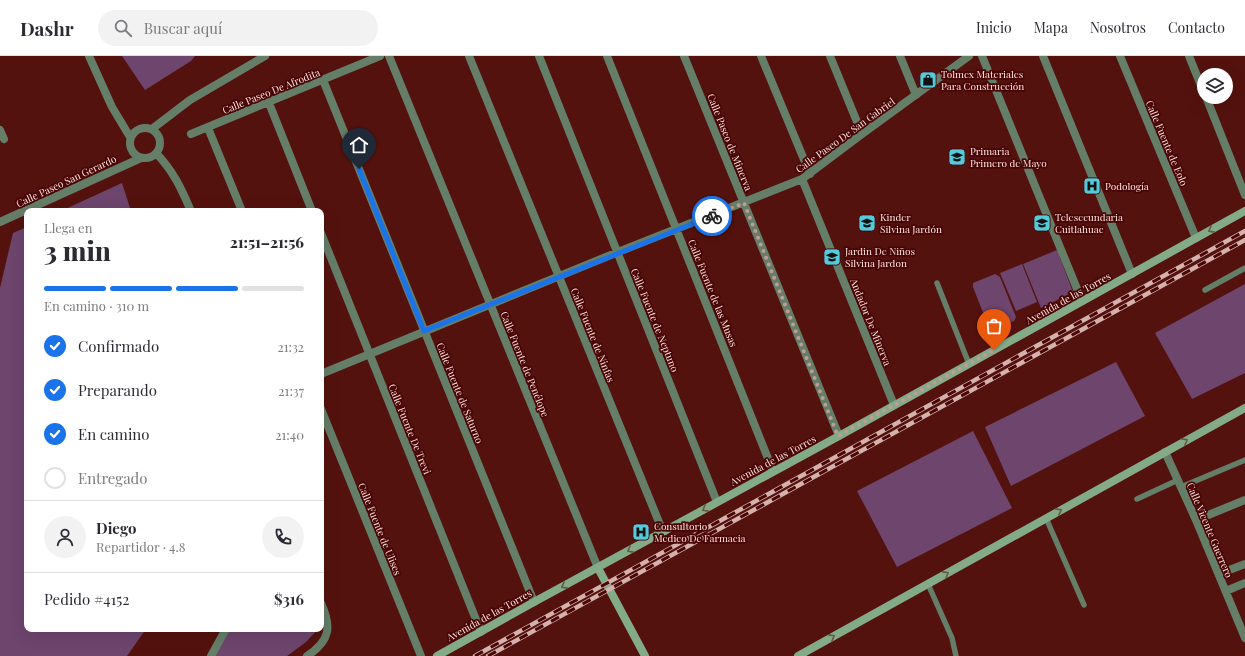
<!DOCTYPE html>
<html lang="es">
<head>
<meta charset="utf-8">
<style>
  body { margin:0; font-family:"Playfair Display",serif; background:#f2f2f3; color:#2b2b33; height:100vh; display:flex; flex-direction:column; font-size:15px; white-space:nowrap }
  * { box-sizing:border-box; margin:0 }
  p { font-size:13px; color:#7c7c81 }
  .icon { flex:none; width:22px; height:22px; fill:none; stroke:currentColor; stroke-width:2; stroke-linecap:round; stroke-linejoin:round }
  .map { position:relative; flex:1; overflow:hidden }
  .drawer { position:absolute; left:24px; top:152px; width:300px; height:424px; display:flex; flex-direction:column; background:#fff; border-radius:8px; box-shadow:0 4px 16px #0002 }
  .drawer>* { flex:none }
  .fabs { position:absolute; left:1197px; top:12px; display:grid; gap:8px }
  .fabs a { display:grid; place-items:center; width:36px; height:36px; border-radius:50%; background:#fff; box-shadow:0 4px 16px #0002; font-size:20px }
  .pin { position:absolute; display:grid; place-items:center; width:34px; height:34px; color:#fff; margin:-41px -17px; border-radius:50% 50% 50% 0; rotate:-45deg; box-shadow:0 0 4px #0007 }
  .pin .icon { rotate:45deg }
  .courier { position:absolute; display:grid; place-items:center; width:40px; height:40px; margin:-20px; border:3px solid #1a73e8; border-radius:50%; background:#fff; color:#222; box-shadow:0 1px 5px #0007 }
  .head em { font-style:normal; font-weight:800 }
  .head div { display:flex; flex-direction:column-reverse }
  .head { display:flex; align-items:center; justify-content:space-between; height:68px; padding:0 20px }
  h1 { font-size:26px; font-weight:800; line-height:30px }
  .bar { display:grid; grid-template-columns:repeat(4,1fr); gap:6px 4px; align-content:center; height:48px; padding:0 20px }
  .bar i { height:5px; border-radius:3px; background:#e1e1e2 }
  .bar .on { background:#1a73e8 }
  .bar p { grid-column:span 4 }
  .line { display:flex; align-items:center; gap:10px; padding:0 20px; border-top:1px solid #e1e1e2 }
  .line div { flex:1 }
  .round { display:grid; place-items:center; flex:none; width:42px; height:42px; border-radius:21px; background:#f2f2f3 }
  ol { padding:0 20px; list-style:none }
  li { display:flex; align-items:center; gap:12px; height:44px }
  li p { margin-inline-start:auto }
  li .icon { padding:4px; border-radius:50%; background:#1a73e8; color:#fff; stroke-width:4 }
  li:last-child { color:#7c7c81 }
  li i { width:22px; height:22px; border:2px solid #e1e1e2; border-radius:50% }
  header { display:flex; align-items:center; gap:24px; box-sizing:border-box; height:56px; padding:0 20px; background:#fff; border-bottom:1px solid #e1e1e2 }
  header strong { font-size:19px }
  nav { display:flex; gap:22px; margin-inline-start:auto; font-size:14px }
  .search { width:280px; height:36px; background:#f2f2f3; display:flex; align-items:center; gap:10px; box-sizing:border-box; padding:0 14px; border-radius:22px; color:#7c7c81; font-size:15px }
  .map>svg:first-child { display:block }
  .green { fill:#6e456d }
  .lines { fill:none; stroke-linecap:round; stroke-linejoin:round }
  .lane { stroke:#657e68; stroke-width:5.5 }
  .street { stroke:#657e68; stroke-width:8 }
  .secondary { stroke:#83ab88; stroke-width:8 }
  .rail-casing { stroke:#d5b1ad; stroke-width:4.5 }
  .rail { stroke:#480504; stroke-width:3; stroke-dasharray:9; stroke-linecap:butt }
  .oneway { stroke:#665846 }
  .done { stroke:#c29a96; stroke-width:4; stroke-dasharray:0 7.2 }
  .route { stroke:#1a73e8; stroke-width:5 }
  .labels { text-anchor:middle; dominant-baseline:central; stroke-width:3.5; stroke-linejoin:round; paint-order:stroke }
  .poi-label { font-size:10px; fill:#fee4e0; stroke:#480504; text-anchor:start }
  .street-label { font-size:10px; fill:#fee4e0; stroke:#480504 }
</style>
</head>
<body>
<header>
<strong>Dashr</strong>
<div class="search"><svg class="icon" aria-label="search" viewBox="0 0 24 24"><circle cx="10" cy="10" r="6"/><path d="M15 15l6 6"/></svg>Buscar aquí</div>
<nav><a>Inicio</a><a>Mapa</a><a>Nosotros</a><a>Contacto</a></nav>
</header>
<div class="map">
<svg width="1245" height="600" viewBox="0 0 1245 600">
  <rect width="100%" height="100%" fill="#54120e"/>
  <path class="green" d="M122,0h73l-4,5 -46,29z
    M122,127l9,28h-70z
    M27,171v402h119l-19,27h-127v-368l13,-55z
    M1057,194l16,42 -32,16 -18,-44z
    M1022,208l15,38 -21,9 -16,-38z
    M995,218l5,3 16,40 -2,4 -21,9 -4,-2 -16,-41v-4z
    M1245,228v89l-53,26 -37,-66z
    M1116,306l29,54 -134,70 -26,-59z
    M973,375l39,77 -115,59 -40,-76z
    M229,573h89l-12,13 -19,14h-73z"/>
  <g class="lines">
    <path class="lane" d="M937,227l32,81
      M1205,234l40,-22
      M1181,431l64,-27
      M1137,443l41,-19
      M1046,462l38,87
      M928,528l24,54 4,18"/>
    <path class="street" d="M89,0l23,51 18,30
      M389,0l209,512
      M469,0l194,476
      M539,0l178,446
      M607,0l166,415
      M684,0l155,380
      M761,0l49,118
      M830,0l32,78
      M900,0l16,39
      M982,0l100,245
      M1043,0l89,218
      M1120,0l76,182
      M1189,0l15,37
      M323,24l211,522
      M1206,41l39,98
      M269,47l43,108
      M130 87a15 15 0 1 1 30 0a15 15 0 1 1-30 0Z
      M208,72l34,83
      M152,73l38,-29 75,-44
      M0,74l4,9
      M191,78l189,-78
      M156,97c18,19 25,35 35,58
      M802,123l92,226
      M0,166l141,-64
      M321,177l160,399
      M321,318l297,-122 184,-73 60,-45 107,-78
      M321,353l100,247
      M1165,396l31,68 49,118
      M1196,464l49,-20
      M1219,518l26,-10
      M1226,535l19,-8
      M211,600l15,-27
      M307,600c23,-15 25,-29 14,-53"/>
    <path class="secondary" d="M598,512l47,88
      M437,600l97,-54 305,-166 406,-225
      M798,600l447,-248"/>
    <g class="rail-casing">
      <path id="rail" d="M475,600l770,-425
        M488,600l757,-416"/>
    </g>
    <use href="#rail" class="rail"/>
  </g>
  <defs><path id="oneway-chevron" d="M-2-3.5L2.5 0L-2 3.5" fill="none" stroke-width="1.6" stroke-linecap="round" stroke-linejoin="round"/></defs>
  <g class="oneway">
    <use href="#oneway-chevron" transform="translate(1211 174) rotate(151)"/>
    <use href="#oneway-chevron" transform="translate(1185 385) rotate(-29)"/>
    <use href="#oneway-chevron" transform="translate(705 453) rotate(151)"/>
    <use href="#oneway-chevron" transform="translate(1059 455) rotate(-29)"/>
    <use href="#oneway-chevron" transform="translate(630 494) rotate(151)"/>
    <use href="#oneway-chevron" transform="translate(946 518) rotate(-29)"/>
    <use href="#oneway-chevron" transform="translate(564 530) rotate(152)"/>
    <use href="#oneway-chevron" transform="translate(832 581) rotate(-29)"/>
  </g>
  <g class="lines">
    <path class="done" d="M712,160l32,-13 94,233 156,-86"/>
    <path class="route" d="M359,113l65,162 288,-115"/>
  </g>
  <defs>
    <g id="shop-square" transform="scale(0.9)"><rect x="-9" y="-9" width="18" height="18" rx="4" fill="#53cbdb" stroke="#480504"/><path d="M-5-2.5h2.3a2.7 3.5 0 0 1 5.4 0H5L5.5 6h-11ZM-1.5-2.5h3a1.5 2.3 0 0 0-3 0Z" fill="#111"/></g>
    <g id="school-square" transform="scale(0.9)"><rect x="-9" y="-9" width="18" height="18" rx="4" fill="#53cbdb" stroke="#480504"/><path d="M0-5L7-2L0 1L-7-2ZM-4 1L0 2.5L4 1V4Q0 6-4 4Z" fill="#111"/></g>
    <g id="hospital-square" transform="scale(0.9)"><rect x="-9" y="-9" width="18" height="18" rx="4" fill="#53cbdb" stroke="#480504"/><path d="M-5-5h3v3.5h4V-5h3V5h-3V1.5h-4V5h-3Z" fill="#111"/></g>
  </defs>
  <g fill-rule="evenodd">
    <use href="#shop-square" x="928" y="24"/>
    <use href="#school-square" x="957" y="101"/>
    <use href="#hospital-square" x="1092" y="130"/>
    <use href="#school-square" x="867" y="167"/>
    <use href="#school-square" x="1042" y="167"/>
    <use href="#school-square" x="832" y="201"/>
    <use href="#hospital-square" x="641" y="476"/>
  </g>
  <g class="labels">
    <g class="poi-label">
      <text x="941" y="18">Tolmex Materiales<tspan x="941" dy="12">Para Construcción</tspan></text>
      <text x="970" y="95">Primaria<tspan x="970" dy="12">Primero de Mayo</tspan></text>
      <text x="1105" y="130">Podología</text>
      <text x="880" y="161">Kinder<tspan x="880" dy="12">Silvina Jardón</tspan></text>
      <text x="1055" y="161">Telesecundaria<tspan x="1055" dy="12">Cuitlahuac</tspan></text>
      <text x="845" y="195">Jardin De Niños<tspan x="845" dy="12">Silvina Jardon</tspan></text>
      <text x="654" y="470">Consultorio<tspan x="654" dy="12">Medico De Farmacia</tspan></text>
    </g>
    <g class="street-label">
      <text transform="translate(271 35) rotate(-22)">Calle Paseo De Afrodita</text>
      <text transform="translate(845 79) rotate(-36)">Calle Paseo De San Gabriel</text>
      <text transform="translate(730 86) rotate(68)">Calle Paseo de Minerva</text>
      <text transform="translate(1167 87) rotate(67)">Calle Fuente de Eolo</text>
      <text transform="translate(66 125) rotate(-25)">Calle Paseo San Gerardo</text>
      <text transform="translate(713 237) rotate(68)">Calle Fuente de las Musas</text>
      <text transform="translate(1068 242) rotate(-29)">Avenida de las Torres</text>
      <text transform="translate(655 264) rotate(68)">Calle Fuente de Neptuno</text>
      <text transform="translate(871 266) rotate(68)">Andador De Minerva</text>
      <text transform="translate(593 279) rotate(68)">Calle Fuente de Ninfas</text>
      <text transform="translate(525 308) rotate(68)">Calle Fuente de Penélope</text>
      <text transform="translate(460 337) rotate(68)">Calle Fuente de Saturno</text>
      <text transform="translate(410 373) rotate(68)">Calle Fuente De Trevi</text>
      <text transform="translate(773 404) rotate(-28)">Avenida de las Torres</text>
      <text transform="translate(380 473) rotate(68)">Calle Fuente de Ulises</text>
      <text transform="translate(1210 474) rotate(67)">Calle Vicente Guerrero</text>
      <text transform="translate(489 559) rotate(-29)">Avenida de las Torres</text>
    </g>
  </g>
</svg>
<div class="fabs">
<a><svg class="icon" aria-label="layers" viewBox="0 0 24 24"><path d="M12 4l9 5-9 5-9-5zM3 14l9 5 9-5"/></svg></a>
</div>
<div class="pin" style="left:994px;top:294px;background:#ea580c"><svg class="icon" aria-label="bag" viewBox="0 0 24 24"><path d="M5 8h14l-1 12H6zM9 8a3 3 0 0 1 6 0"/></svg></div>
<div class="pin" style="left:359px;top:113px;background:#1f2937"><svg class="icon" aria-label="home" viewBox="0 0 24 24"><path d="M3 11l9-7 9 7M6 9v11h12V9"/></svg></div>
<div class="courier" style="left:712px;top:160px"><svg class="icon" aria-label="bike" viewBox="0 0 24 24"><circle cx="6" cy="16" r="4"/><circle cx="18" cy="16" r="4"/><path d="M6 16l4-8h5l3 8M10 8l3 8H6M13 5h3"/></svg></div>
<section class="drawer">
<div class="head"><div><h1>3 min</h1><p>Llega en</p></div><em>21:51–21:56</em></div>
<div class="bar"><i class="on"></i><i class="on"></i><i class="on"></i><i></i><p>En camino · 310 m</p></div>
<ol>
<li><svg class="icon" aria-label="check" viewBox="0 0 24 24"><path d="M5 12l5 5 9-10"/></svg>Confirmado<p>21:32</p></li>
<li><svg class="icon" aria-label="check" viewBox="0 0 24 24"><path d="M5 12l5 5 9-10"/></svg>Preparando<p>21:37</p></li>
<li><svg class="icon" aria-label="check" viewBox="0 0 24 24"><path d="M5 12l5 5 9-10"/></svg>En camino<p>21:40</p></li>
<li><i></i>Entregado</li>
</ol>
<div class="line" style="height:72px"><a class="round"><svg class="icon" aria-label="person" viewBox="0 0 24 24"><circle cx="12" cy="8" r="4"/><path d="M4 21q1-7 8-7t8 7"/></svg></a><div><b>Diego</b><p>Repartidor · 4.8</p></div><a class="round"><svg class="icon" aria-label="phone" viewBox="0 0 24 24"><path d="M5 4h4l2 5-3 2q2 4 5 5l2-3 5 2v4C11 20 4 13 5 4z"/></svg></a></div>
<div class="line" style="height:52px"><div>Pedido #4152</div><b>$316</b></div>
</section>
</div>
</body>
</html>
